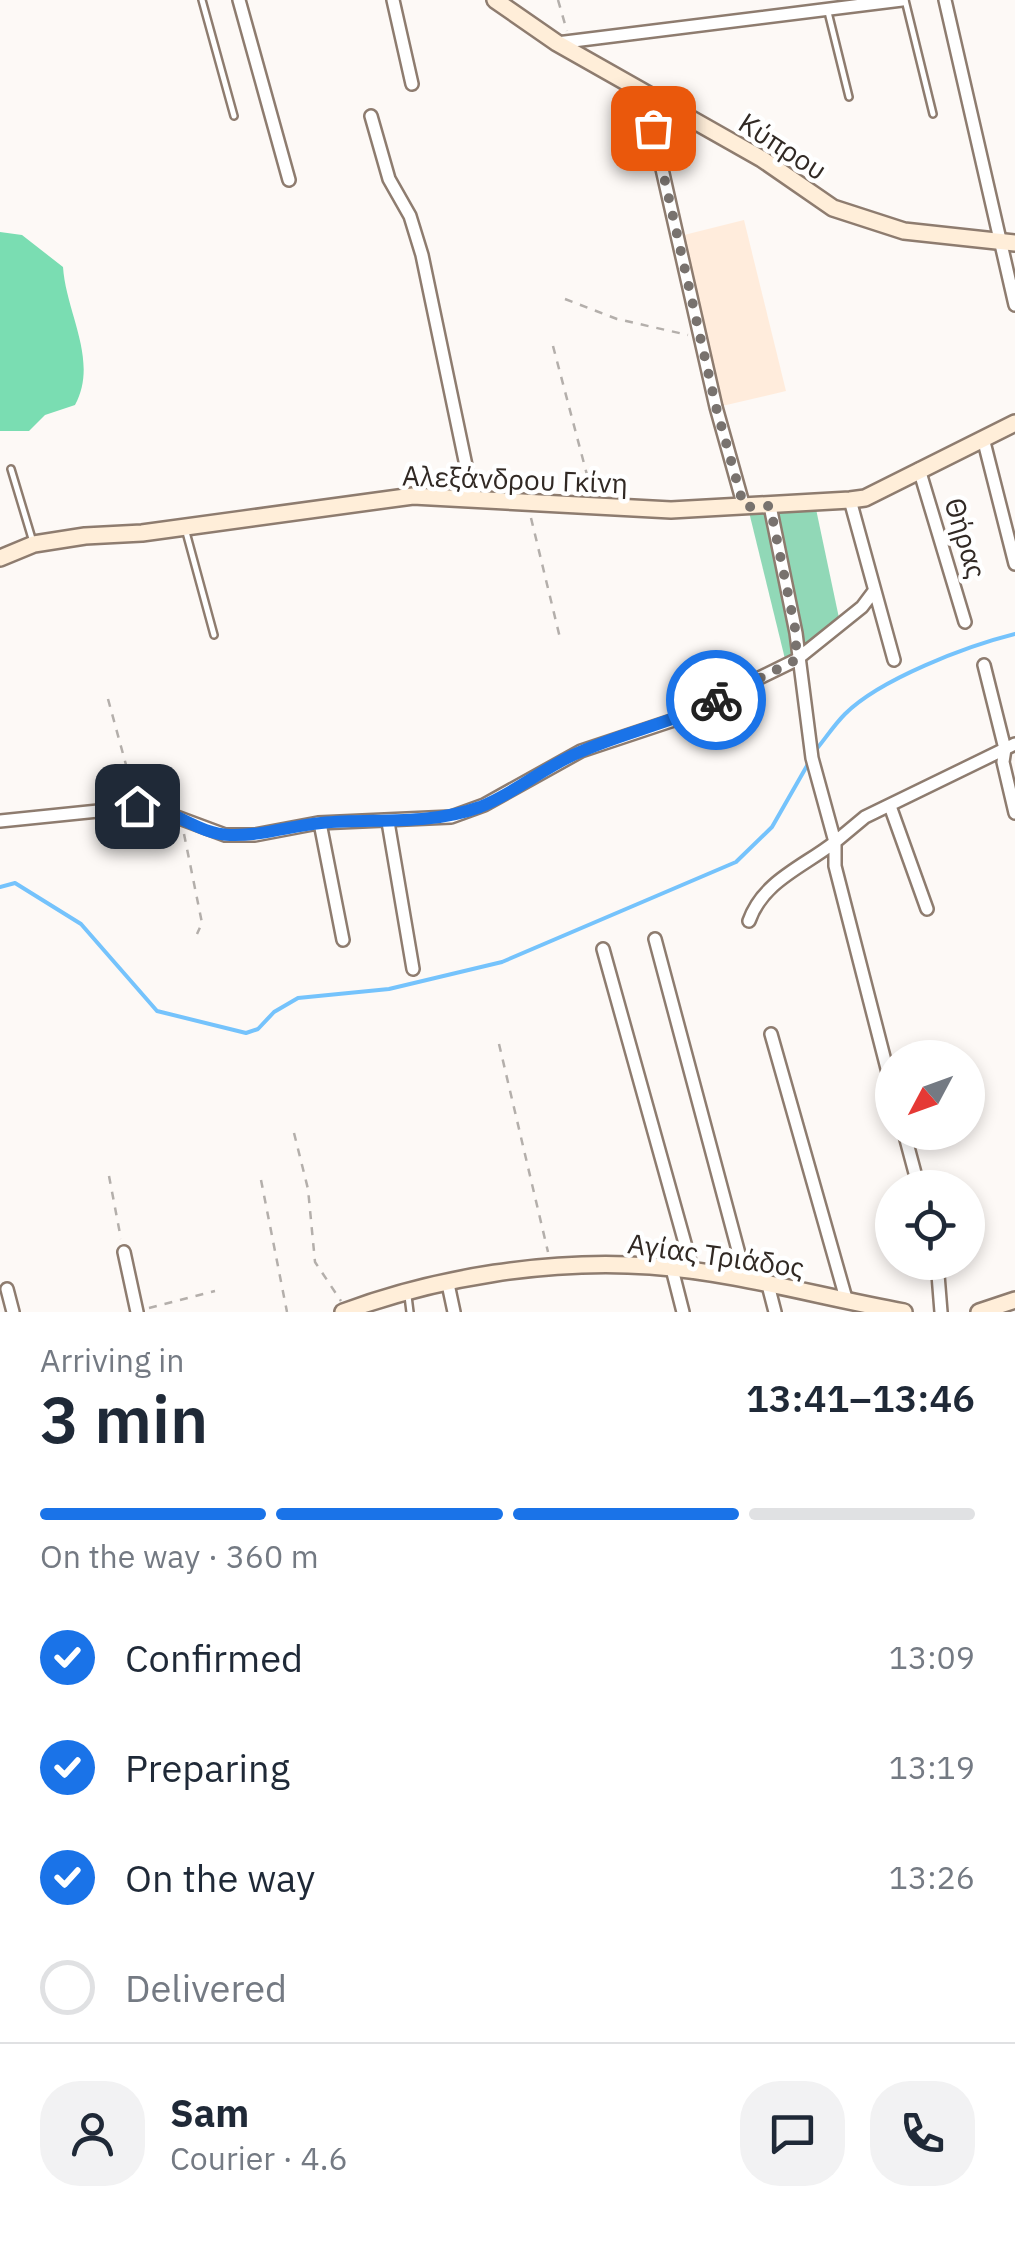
<!DOCTYPE html>
<html lang="en">
<head>
<meta charset="utf-8">
<style>
  body { margin:0; font-family:"IBM Plex Sans",sans-serif; background:#f2f2f3; color:#1f2937; height:100vh; display:flex; flex-direction:column; font-size:38px; white-space:nowrap }
  * { box-sizing:border-box; margin:0 }
  p { font-size:32px; color:#747a83 }
  .icon { flex:none; width:55px; height:55px; fill:none; stroke:currentColor; stroke-width:2; stroke-linecap:round; stroke-linejoin:round }
  .map { position:relative; height:1312px; overflow:hidden }
  .drawer { display:flex; flex-direction:column; background:#fff; flex:1 }
  .drawer>* { flex:none }
  .needle { width:65px; rotate:229deg }
  .controls { position:absolute; left:875px; top:1040px; display:grid; gap:20px }
  .controls a { display:grid; place-items:center; width:110px; height:110px; border-radius:50%; background:#fff; box-shadow:0 5px 15px #0003; font-size:50px }
  .pin { position:absolute; display:grid; place-items:center; width:85px; height:85px; color:#fff; margin:-42px; border-radius:20px; box-shadow:0 5px 15px #0006 }
  .courier { position:absolute; display:grid; place-items:center; width:100px; height:100px; margin:-50px; border:8px solid #1a73e8; border-radius:50%; background:#fff; color:#222; box-shadow:0 2px 12px #0007 }
  .headline em { font-style:normal; font-weight:600 }
  .headline div { display:flex; flex-direction:column-reverse }
  .headline { display:flex; align-items:center; justify-content:space-between; height:170px; padding:0 40px }
  h1 { font-size:65px; font-weight:600; line-height:75px }
  .bar { display:grid; grid-template-columns:repeat(4,1fr); gap:15px 10px; align-content:center; height:120px; padding:0 40px }
  .bar i { height:12px; border-radius:8px; background:#e0e1e3 }
  .bar .active { background:#1a73e8 }
  .bar p { grid-column:span 4 }
  .line { display:flex; align-items:center; gap:25px; padding:0 40px; border-top:2px solid #e0e1e3 }
  .line div { flex:1 }
  .round { display:grid; place-items:center; flex:none; width:105px; height:105px; border-radius:40px; background:#f2f2f3 }
  ol { padding:0 40px; list-style:none }
  li { display:flex; align-items:center; gap:30px; height:110px }
  li p { margin-inline-start:auto }
  li .icon { padding:10px; border-radius:50%; background:#1a73e8; color:#fff; stroke-width:4 }
  li:last-child { color:#747a83 }
  li i { width:55px; height:55px; border:5px solid #e0e1e3; border-radius:50% }
  .map>svg:first-child { display:block }
  .education { fill:#ffecdc }
  .green { fill:#91d8b7 }
  .forest { fill:#7addb2 }
  .lines { fill:none; stroke-linecap:round; stroke-linejoin:round }
  .stream { stroke:#75c3fc; stroke-width:4 }
  .lane-casing { stroke:#8e7c6f; stroke-width:10 }
  .street-casing { stroke:#8e7c6f; stroke-width:16 }
  .secondary-casing { stroke:#8e7c6f; stroke-width:20 }
  .path { stroke:#b4afab; stroke-width:2.5; stroke-dasharray:8 8; stroke-linecap:butt }
  .lane { stroke:#fff; stroke-width:5 }
  .street { stroke:#fff; stroke-width:11 }
  .secondary { stroke:#ffeed9; stroke-width:15 }
  .done { stroke:#78726e; stroke-width:10; stroke-dasharray:0 18 }
  .route { stroke:#1a73e8; stroke-width:12 }
  .labels { text-anchor:middle; dominant-baseline:central; stroke-width:9; stroke-linejoin:round; paint-order:stroke }
  .street-label { font-size:28px; fill:#312924; stroke:#fff }
</style>
</head>
<body>
<div class="map">
<svg width="1015" height="1312" viewBox="0 0 1015 1312">
  <rect width="100%" height="100%" fill="#fdf9f6"/>
  <path class="education" d="M744,220l42,171 -64,15 -38,-171z"/>
  <path class="green" d="M816,509l23,109 -54,41 -36,-147z"/>
  <path class="forest" d="M0,232l22,3 41,32c3,46 36,94 12,138l-30,10 -16,16h-29z"/>
  <g class="lines">
    <path class="stream" d="M815,751c10,-12 19,-26 30,-37 35,-35 122,-68 170,-80
      M0,887l15,-4 66,41 76,87 89,22 12,-4 16,-17 24,-14 91,-9 113,-27 234,-100 36,-35 36,-63"/>
    <g class="lane-casing">
      <path id="lane" d="M202,0l32,116
        M905,0l28,114
        M828,12l21,85
        M11,469l22,73
        M186,532l28,103
        M408,1296l2,16"/>
    </g>
    <g class="street-casing">
      <path id="street" d="M239,0l50,180
        M393,0l19,84
        M945,0l70,305
        M557,43l345,-43
        M645,94l71,313 28,100
        M371,116l18,63 21,37 12,39 51,244
        M983,438l32,126
        M919,469l46,153
        M850,500l44,160
        M984,665l21,84 -2,13 12,51
        M890,806l37,103
        M0,821l147,-15 78,29h30l63,-12 133,-6 33,-12 97,-54 90,-30 125,-61 66,-53 12,-16
        M388,822l25,147
        M320,823l23,117
        M749,921c14,-40 54,-54 86,-79l-23,-84 -16,-125 -26,-127
        M655,939l91,341
        M603,949l90,323
        M771,1034l76,268
        M892,1088l-57,-222v-24l30,-25 150,-73
        M904,1132l15,56
        M124,1252l13,60
        M937,1262l4,50
        M672,1269l11,43
        M448,1284l6,28
        M768,1285l7,27
        M7,1289l6,23"/>
    </g>
    <g class="secondary-casing">
      <path id="secondary" d="M495,0l62,43 205,116 71,49 71,23 111,12
        M0,558l34,-14 51,-8 57,-3 271,-37 258,14 179,-10 15,-2 150,-75
        M343,1312c94,-35 207,-53 307,-46 86,6 170,31 254,46
        M979,1312l36,-12"/>
    </g>
    <path class="path" d="M558,0l9,31
      M565,299l52,20 71,16
      M553,346l38,144
      M531,518l29,120
      M108,699l26,95
      M184,834l18,89 -5,11
      M499,1044l49,208
      M294,1133l14,56 7,73 26,39
      M109,1176l12,63
      M261,1180l26,132
      M149,1308l66,-17"/>
    <use href="#lane" class="lane"/>
    <use href="#street" class="street"/>
    <use href="#secondary" class="secondary"/>
  </g>
  <g class="lines">
    <path class="done" d="M653,128l63,279 28,100 26,-1 26,127v27l-80,40"/>
    <path class="route" d="M137,806c35,0 58,28 93,29 32,1 60,-9 91,-12 54,-5 106,3 159,-16 36,-14 65,-41 100,-55 45,-20 92,-29 136,-52"/>
  </g>
  <g class="labels">
    <g class="street-label">
      <text transform="translate(783 146) rotate(33)">Κύπρου</text>
      <text transform="translate(515 479) rotate(2)">Αλεξάνδρου Γκίνη</text>
      <text transform="translate(966 538) rotate(73)">Θήρας</text>
      <text transform="translate(716 1255) rotate(8)">Αγίας Τριάδος</text>
    </g>
  </g>
</svg>
<div class="controls">
<a><svg class="needle" viewBox="-14 -14 28 28"><path d="M0-13l5 13h-10z" fill="#e53935"/><path d="M0 13l5-13h-10z" fill="#747a83"/></svg></a>
<a><svg class="icon" aria-label="locate" viewBox="0 0 24 24"><circle cx="12" cy="12" r="6"/><path d="M12 2v4M12 18v4M2 12h4M18 12h4"/></svg></a>
</div>
<div class="pin" style="left:653px;top:128px;background:#ea580c"><svg class="icon" aria-label="bag" viewBox="0 0 24 24"><path d="M5 8h14l-1 12H6zM9 8a3 3 0 0 1 6 0"/></svg></div>
<div class="pin" style="left:137px;top:806px;background:#1f2937"><svg class="icon" aria-label="home" viewBox="0 0 24 24"><path d="M3 11l9-7 9 7M6 9v11h12V9"/></svg></div>
<div class="courier" style="left:716px;top:700px"><svg class="icon" aria-label="bike" viewBox="0 0 24 24"><circle cx="6" cy="16" r="4"/><circle cx="18" cy="16" r="4"/><path d="M6 16l4-8h5l3 8M10 8l3 8H6M13 5h3"/></svg></div>
</div>
<section class="drawer">
<div class="headline"><div><h1>3 min</h1><p>Arriving in</p></div><em>13:41–13:46</em></div>
<div class="bar"><i class="active"></i><i class="active"></i><i class="active"></i><i></i><p>On the way · 360 m</p></div>
<ol>
<li><svg class="icon" aria-label="check" viewBox="0 0 24 24"><path d="M5 12l5 5 9-10"/></svg>Confirmed<p>13:09</p></li>
<li><svg class="icon" aria-label="check" viewBox="0 0 24 24"><path d="M5 12l5 5 9-10"/></svg>Preparing<p>13:19</p></li>
<li><svg class="icon" aria-label="check" viewBox="0 0 24 24"><path d="M5 12l5 5 9-10"/></svg>On the way<p>13:26</p></li>
<li><i></i>Delivered</li>
</ol>
<div class="line" style="height:180px"><a class="round"><svg class="icon" aria-label="person" viewBox="0 0 24 24"><circle cx="12" cy="8" r="4"/><path d="M4 21q1-7 8-7t8 7"/></svg></a><div><b>Sam</b><p>Courier · 4.6</p></div><a class="round"><svg class="icon" aria-label="chat" viewBox="0 0 24 24"><path d="M4 5h16v11H9l-5 4z"/></svg></a><a class="round"><svg class="icon" aria-label="phone" viewBox="0 0 24 24"><path d="M5 4h4l2 5-3 2q2 4 5 5l2-3 5 2v4C11 20 4 13 5 4z"/></svg></a></div>
</section>
</body>
</html>
